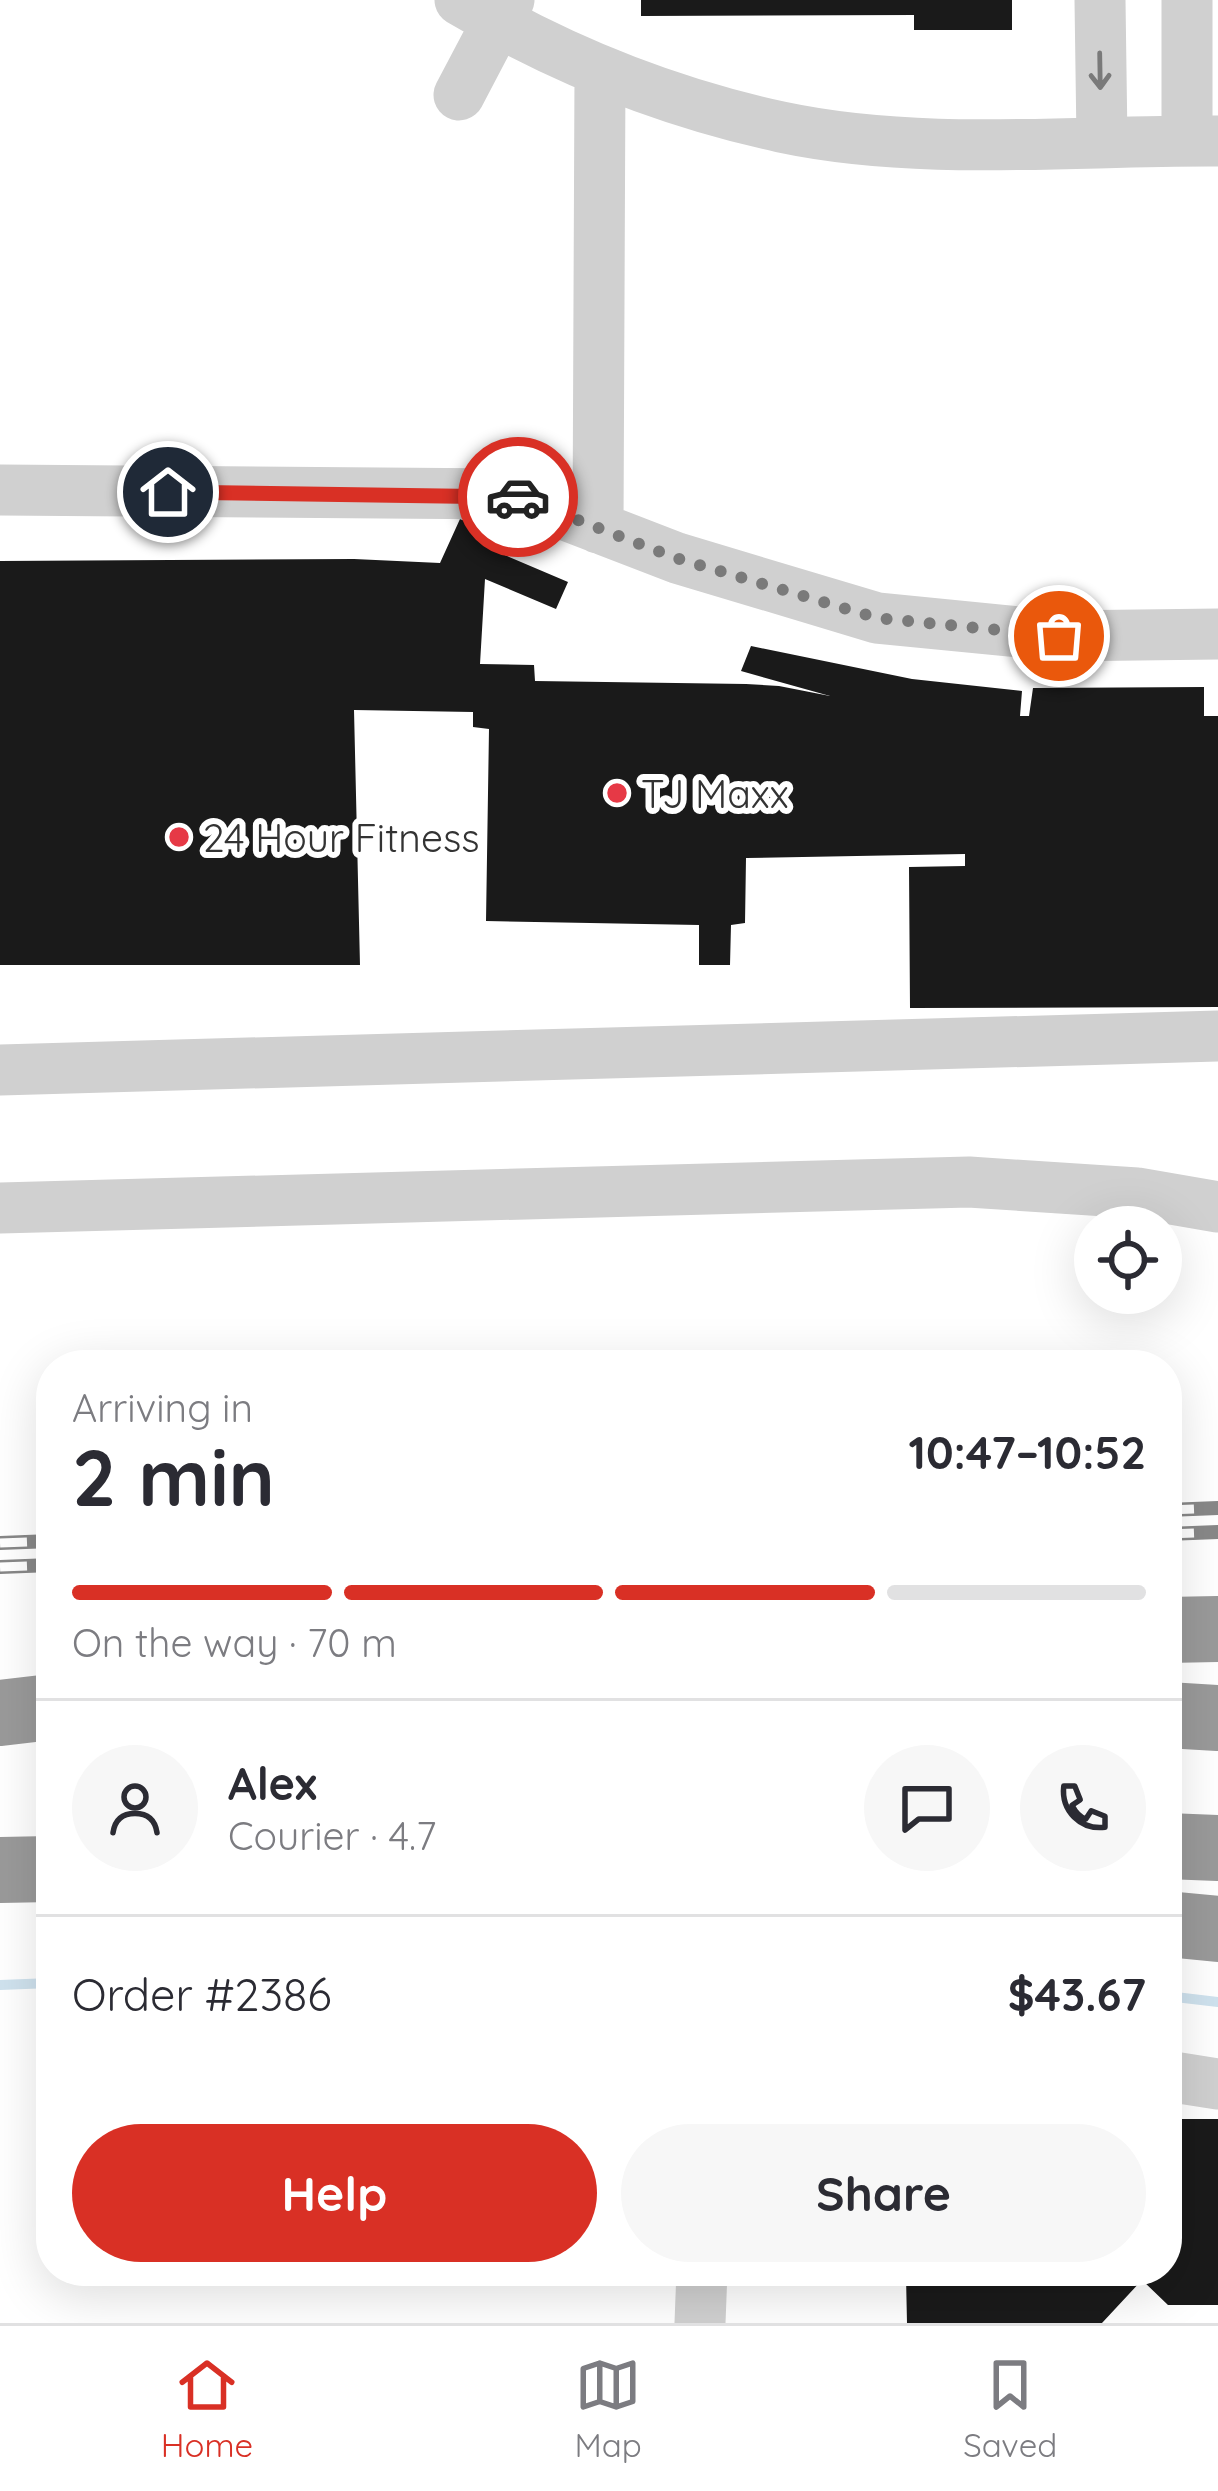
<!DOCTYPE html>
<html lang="en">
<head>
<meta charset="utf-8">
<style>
  body { margin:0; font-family:Quicksand,sans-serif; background:#f7f7f7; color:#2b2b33; height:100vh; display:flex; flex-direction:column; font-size:45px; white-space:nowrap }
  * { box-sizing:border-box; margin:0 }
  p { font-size:39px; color:#7c7c81 }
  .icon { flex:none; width:66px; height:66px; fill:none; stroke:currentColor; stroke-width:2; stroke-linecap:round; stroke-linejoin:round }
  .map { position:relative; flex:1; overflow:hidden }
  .panel { position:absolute; left:36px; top:1350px; width:1146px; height:936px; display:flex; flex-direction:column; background:#fff; border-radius:48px; box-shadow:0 12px 48px #0002 }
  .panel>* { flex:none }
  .buttons { position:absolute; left:1074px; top:1206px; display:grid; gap:24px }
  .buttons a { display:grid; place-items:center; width:108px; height:108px; border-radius:50%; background:#fff; box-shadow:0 12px 48px #0002; font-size:60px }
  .pin { position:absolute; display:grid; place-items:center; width:102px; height:102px; color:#fff; margin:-51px; border:6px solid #fff; border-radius:50%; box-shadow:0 3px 12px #0007 }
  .courier { position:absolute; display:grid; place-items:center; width:120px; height:120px; margin:-60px; border:9px solid #d93025; border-radius:50%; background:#fff; color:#222; box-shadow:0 3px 15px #0007 }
  .headline em { font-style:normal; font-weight:800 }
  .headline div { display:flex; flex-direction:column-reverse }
  .headline { display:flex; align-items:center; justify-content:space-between; height:204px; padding:0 36px }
  h1 { font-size:78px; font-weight:800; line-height:90px }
  .bar { display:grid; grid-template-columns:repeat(4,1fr); gap:18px 12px; align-content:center; height:144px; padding:0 36px }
  .bar i { height:15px; border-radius:9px; background:#e1e1e2 }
  .bar .active { background:#d93025 }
  .bar p { grid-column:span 4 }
  .line { display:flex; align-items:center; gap:30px; padding:0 36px; border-top:3px solid #e1e1e2 }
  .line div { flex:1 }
  .round { display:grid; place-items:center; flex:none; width:126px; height:126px; border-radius:63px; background:#f7f7f7 }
  .cta { display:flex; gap:24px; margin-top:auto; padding:24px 36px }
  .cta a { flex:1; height:138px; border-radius:72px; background:#d93025; color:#fff; font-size:48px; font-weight:800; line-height:138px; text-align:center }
  .cta a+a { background:#f7f7f7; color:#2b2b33 }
  .tabs { display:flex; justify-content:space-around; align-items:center; height:168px; border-top:3px solid #e1e1e2; background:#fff; font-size:33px; color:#7c7c81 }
  .tabs a { display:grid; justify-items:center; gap:6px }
  .tabs .active { color:#d93025 }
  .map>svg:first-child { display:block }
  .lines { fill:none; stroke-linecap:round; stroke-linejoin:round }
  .stream { stroke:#cfe2ee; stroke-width:10 }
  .building { fill:#1a1a1a }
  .minor { stroke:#d0d0d0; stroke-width:51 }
  .highway { stroke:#9a9a9a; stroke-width:66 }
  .rail-casing { stroke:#888; stroke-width:14 }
  .rail { stroke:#fff; stroke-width:9; stroke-dasharray:27; stroke-linecap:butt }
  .oneway { stroke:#7a7a7a }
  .done { stroke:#7a7a7a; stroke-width:12; stroke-dasharray:0 21.6 }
  .route { stroke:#d93025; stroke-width:15 }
  .poi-dot { fill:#e63946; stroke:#fff; stroke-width:4.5 }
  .labels { text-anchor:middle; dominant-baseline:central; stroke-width:12; stroke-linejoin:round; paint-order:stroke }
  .poi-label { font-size:39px; fill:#333; stroke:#fff; text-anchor:start }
</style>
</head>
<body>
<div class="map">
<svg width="1218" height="2323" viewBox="0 0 1218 2323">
  <rect width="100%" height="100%" fill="#fff"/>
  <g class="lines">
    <path class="stream" d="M0,1985l51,-2
      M1167,1996l51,6"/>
  </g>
  <path class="building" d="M641,0h371v30h-98v-15l-273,1z
    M460,519l46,19 -6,15 68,29 -12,27 -71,-30 -5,85 54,1 1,16 211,3 33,2 51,10 -89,-25 10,-25 161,33 110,12 -2,25h9l4,-28 171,-1v29h14v291l-308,1 -1,-141 56,-1v-12l-219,4 -1,65 -14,2 -1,40h-31v-40l-213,-4 3,-192 -16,-2v-15l-119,-2 6,255h-360v-404l354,-2 86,4z
    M1167,2119h51v186h-50l-26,-25 -40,43h-195l-1,-47 -47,-1 1,-4h307z"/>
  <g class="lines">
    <path class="minor" d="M460,0c101,60 206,102 321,127 141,30 294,13 437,14
      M1100,0l2,141
      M1187,0v141
      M459,95l50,-95
      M0,490l511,4 166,64 200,60 182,18 159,-2
      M598,528l2,-456
      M0,1070l1218,-34
      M0,1208l969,-26 168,11 81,14
      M1167,2076l51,8
      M700,2323l2,-52"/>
    <path class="highway" d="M1167,1630l51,-1
      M0,1713l51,-6
      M1167,1715l51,3
      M1167,1846l51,2
      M0,1870l51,-1
      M1167,1924l51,5"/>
    <g class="rail-casing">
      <path id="rail" d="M1167,1510l51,-2
        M1167,1534l51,-2
        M0,1543l51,-2
        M0,1567l51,-2"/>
    </g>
    <use href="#rail" class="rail"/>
  </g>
  <defs><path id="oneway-shaft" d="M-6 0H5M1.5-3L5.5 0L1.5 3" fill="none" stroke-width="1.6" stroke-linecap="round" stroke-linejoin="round" transform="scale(3)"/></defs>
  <use class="oneway" href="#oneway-shaft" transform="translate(1100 71) rotate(89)"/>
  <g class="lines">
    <path class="done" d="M518,497l158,61 201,60 182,18"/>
    <path class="route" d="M168,492l350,5"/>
  </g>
  <g class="poi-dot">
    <circle cx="617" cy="793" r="12"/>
    <circle cx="179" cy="837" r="12"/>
  </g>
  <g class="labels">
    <g class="poi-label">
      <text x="641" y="793">TJ Maxx</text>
      <text x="203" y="837">24 Hour Fitness</text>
    </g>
  </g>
</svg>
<div class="buttons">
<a><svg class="icon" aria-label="locate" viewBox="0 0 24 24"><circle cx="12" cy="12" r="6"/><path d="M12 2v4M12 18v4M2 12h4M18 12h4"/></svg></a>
</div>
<div class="pin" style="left:1059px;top:636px;background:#ea580c"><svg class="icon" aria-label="bag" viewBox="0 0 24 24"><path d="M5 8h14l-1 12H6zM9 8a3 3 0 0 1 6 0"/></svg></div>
<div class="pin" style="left:168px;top:492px;background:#1f2937"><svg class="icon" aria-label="home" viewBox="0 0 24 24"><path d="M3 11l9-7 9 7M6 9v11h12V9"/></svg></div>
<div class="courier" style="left:518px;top:497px"><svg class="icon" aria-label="car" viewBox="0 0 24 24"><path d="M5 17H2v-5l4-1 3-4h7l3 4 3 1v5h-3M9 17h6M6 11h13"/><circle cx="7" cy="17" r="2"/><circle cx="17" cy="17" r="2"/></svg></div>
<section class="panel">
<div class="headline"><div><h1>2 min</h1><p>Arriving in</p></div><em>10:47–10:52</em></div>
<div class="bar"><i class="active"></i><i class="active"></i><i class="active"></i><i></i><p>On the way · 70 m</p></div>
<div class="line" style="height:216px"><a class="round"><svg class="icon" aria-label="person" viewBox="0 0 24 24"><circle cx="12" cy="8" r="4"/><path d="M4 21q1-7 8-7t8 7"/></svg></a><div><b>Alex</b><p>Courier · 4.7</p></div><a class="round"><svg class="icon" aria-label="chat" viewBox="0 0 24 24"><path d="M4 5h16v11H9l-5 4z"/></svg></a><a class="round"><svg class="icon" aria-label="phone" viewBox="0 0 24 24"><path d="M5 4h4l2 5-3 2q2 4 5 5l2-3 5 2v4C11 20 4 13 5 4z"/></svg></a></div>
<div class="line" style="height:156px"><div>Order #2386</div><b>$43.67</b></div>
<div class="cta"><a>Help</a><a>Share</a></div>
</section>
</div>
<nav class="tabs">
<a class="active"><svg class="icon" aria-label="home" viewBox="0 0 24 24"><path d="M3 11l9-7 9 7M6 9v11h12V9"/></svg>Home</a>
<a><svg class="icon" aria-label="map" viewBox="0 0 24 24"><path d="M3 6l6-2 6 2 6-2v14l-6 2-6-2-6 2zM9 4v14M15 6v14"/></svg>Map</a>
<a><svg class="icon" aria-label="saved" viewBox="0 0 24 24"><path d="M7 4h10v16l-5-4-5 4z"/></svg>Saved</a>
</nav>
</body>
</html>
